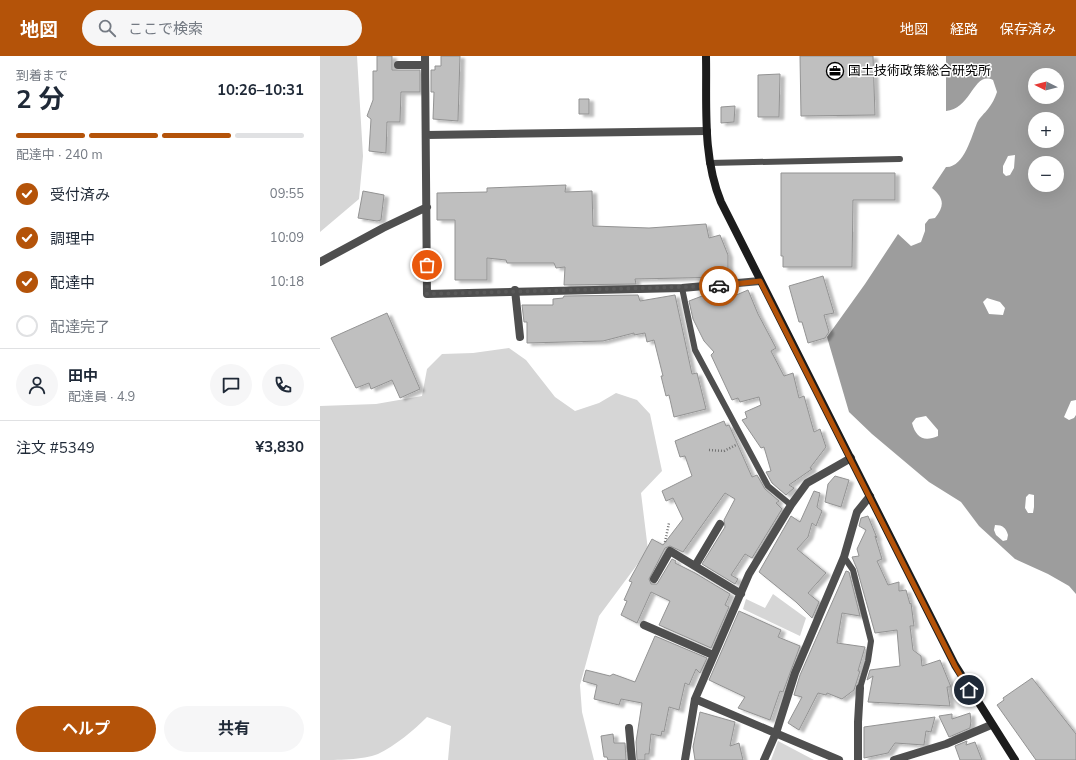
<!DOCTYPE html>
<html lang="ja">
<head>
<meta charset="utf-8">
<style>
  body { margin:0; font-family:"Nunito Sans","Noto Sans JP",sans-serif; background:#f6f6f7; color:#1f2937; height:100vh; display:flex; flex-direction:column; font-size:15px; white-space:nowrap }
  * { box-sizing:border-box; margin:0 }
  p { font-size:13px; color:#747a83 }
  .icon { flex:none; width:22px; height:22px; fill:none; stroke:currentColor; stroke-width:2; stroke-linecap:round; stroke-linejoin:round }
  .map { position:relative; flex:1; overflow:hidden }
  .details { display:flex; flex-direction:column; background:#fff; width:320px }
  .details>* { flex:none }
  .needle { width:26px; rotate:276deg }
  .controls { position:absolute; left:708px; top:12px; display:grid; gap:8px }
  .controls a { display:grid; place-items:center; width:36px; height:36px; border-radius:50%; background:#fff; box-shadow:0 4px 16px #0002; font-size:20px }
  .pin { position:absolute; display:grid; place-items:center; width:34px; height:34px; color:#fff; margin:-17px; border:2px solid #fff; border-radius:50%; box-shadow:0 1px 4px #0007 }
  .courier { position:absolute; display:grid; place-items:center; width:40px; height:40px; margin:-20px; border:3px solid #b45309; border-radius:50%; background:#fff; color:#222; box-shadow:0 1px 5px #0007 }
  .headline em { font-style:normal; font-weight:700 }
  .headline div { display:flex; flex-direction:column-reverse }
  .headline { display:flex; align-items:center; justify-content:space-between; height:68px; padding:0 16px }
  h1 { font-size:26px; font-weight:700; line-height:30px }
  .bar { display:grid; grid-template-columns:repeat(4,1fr); gap:6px 4px; align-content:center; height:48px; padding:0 16px }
  .bar i { height:5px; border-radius:3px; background:#e0e1e3 }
  .bar .selected { background:#b45309 }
  .bar p { grid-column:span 4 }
  .line { display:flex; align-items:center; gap:10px; padding:0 16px; border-top:1px solid #e0e1e3 }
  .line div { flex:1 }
  .round { display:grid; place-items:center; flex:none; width:42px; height:42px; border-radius:21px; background:#f6f6f7 }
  ol { padding:0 16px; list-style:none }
  li { display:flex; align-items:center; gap:12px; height:44px }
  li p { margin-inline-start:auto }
  li .icon { padding:4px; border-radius:50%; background:#b45309; color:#fff; stroke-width:4 }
  li:last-child { color:#747a83 }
  li i { width:22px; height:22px; border:2px solid #e0e1e3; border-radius:50% }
  .action { display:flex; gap:8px; margin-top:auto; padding:8px 16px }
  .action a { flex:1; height:46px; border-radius:24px; background:#b45309; color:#fff; font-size:16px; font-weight:700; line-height:46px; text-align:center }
  .action a+a { background:#f6f6f7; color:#1f2937 }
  header { display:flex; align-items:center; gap:24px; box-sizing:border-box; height:56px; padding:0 20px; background:#b45309; color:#fff }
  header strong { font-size:19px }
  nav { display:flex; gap:22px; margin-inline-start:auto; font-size:14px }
  .search { width:280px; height:36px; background:#f6f6f7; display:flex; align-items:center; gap:10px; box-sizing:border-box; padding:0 14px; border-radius:22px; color:#747a83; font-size:15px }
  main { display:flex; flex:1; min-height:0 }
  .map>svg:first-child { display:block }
  .green { fill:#d6d6d6 }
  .water { fill:#9d9d9d; fill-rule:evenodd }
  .building { fill:#bfbfbf; stroke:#939393; filter:url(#shadow) }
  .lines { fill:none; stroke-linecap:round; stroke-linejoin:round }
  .path { stroke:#717171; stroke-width:2.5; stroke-dasharray:1 2; stroke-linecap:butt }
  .lane { stroke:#4f4f4f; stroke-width:6 }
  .street { stroke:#4f4f4f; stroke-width:8 }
  .secondary { stroke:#1c1c1c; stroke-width:8 }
  .done { stroke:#595959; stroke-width:4; stroke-dasharray:0 7.2 }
  .route { stroke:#b45309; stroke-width:5 }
  .labels { text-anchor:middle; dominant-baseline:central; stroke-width:3; stroke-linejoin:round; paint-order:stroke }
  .poi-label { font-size:13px; fill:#000; stroke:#fff; text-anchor:start }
</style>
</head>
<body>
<header>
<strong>地図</strong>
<div class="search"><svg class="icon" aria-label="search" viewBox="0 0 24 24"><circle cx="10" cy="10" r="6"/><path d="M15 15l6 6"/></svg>ここで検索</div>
<nav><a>地図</a><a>経路</a><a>保存済み</a></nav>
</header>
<main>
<section class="details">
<div class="headline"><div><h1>2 分</h1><p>到着まで</p></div><em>10:26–10:31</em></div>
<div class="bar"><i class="selected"></i><i class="selected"></i><i class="selected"></i><i></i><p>配達中 · 240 m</p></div>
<ol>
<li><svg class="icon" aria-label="check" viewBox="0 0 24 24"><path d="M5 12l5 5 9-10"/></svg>受付済み<p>09:55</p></li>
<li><svg class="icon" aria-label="check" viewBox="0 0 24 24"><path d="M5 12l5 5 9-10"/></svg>調理中<p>10:09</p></li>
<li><svg class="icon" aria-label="check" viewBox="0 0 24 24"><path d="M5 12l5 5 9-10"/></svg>配達中<p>10:18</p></li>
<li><i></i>配達完了</li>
</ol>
<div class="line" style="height:72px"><a class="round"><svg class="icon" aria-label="person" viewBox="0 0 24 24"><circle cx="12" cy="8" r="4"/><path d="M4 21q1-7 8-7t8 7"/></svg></a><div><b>田中</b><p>配達員 · 4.9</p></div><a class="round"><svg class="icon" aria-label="chat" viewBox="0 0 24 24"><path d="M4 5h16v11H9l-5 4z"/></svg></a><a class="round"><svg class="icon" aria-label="phone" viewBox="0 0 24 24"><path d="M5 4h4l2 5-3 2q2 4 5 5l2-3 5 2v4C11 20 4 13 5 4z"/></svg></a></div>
<div class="line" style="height:52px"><div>注文 #5349</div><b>¥3,830</b></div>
<div class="action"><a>ヘルプ</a><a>共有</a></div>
</section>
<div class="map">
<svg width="756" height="704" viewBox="0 0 756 704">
  <defs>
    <filter id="shadow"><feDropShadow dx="4.5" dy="2.5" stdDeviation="1" flood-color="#0004"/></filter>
  </defs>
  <rect width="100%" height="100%" fill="#fff"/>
  <path class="green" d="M0,0h37l6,100 -4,43 -39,33z
    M189,292l17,12 29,37 20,14 24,-8 17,-10 21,7 13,14 12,57 -21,22 7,57 -49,66 -19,69 2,27 12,48h-146l3,-34 -24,-9c-14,14 -31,28 -49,37 -15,6 -42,6 -58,6v-354l56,-2 46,-8 5,-27 15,-15 31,-1z
    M453,538l33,24 -6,18 -57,-27 3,-10 19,9z
    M458,685l36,19h-43z"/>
  <path class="water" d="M626,0h130v344l-5,1 -7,16 5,3 5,-2 2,-3v179l-7,-8 -21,-12 -33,-15 -36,-33 -18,-24 -32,-20 -57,-48 -23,-22 -22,-75 38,-53 33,-50 13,12 10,-4 4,-11v-7l4,-5 6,-1c10,-12 9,-20 -3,-30l14,-21c18,1 26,-32 31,-44 2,-5 8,-10 11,-14 4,-5 7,-11 9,-17l-4,-12c-20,-9 -21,29 -47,31zM715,19h22v22h-22zM715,63h22v22h-22zM695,99l-1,13 -4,7 -4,1 -3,-3v-7l5,-10zM715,107h22v22h-22zM667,242l13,4 5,6 -2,7 -14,-1 -6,-12zM606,360l12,14v6c-14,6 -22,2 -26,-13l4,-5zM709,438l5,1v12l-1,6h-5l-3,-5 1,-11zM675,469c8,0 11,3 13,10l-1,5 -4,1 -7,-6 -2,-5z"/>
  <path class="building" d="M57,0h15v14h28v22h-19l-1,30h-13l-1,31 -17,-2 2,-32 -4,-3 6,-16v-29h4z
    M121,0h19l-2,65 -25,-2 1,-27h-3v-22h4v-4h6z
    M480,0h73l2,59 -74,1z
    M460,18l-1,43h-21v-42z
    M259,43h10v15h-10z
    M415,50l-1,16 -13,1v-16z
    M461,117h114v27h-42l-1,67h-69v-11h-2z
    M246,129l-1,7 27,-1 1,35 56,2 57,-4 3,14 11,-3 8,20v22l-93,2 1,5 -72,1 1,-18 -9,1 -2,-5h-47l-1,-3 -19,-2v22h-32v-60h-18v-27l50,-1v-4z
    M43,135l21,4 -3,25 -4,1 -19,-3z
    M503,220l11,37 -10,2 5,17 -4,6 -17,5 -6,-21h-3l-10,-36z
    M407,233v10l21,-9 10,24 18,34 -5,3 13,25 9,-3 6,25 5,-2 10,36 6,-3 6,18 -16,21 2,1 -23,16 5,3 -8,7 -14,-12 -6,-11 5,-1 -7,-24 -3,1 -19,-28 5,-2 -2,-6 16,-7 -2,-8 -19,5 -2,-4 -6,2 -21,-45 3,-3 -10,-11 -11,-22 -4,-18 29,-11z
    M318,239l2,6 35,-6 17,79 5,-1 9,36 -32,8 -5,-22 -3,1 -5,-20h2l-9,-36 -7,2 -2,-9 -11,2v-2l-31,8 -76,2v-21h-3l-2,-17h31v-6l10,-1 1,-2z
    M67,257l33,76 -20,9 -8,-18 -21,9 -2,-6 -13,5 -25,-50z
    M404,365l2,5 3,-1 23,52 5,-2 8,14 14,12 -3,2 6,6 -30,49 -7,-4 -14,21 7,4 -3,5 -33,-20 23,-37 -1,-7 11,-21 -10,-6 -42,59 -13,-6 -5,2 -16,31 2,5h6l15,-25 4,2 -1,2 20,10 35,21 -5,11 4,2 -18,41 -52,-23 11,-24 -19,-9 -14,31 -16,-8 6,-14 -3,-1 8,-18 -3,-1 23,-42 11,6 20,-26 -10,-21 -7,3 -4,-10 30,-15 -7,-20 -5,1 -5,-16z
    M515,420l14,4 -8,27 -16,-5 3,-18z
    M494,435l6,2 -3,14 5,4 -6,15 -4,-3 -4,14 -11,12 29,24 -18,20 11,9 -7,16 -16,-16 -37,-30 32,-56 9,6z
    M548,460l9,22 -2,-2 7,23 -5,2 11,24 11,-3v9l7,-1 4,14 1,-1 3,23h-4l3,24 8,6 1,10 18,-6 11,27h-4l3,19 -82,-4 5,-26 -6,4 3,-10 30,-4 -3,-36 -22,3 -18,-64 -5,-12 7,-1 -2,-7 9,-19 -7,-4 2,-8z
    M526,515l3,1 11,44 -18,-3 -5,30 28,4 -7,24h2l-6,19 -12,9 -15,-6 -1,2 -8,-2 -19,37 -11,-7 14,-26 -8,-2 6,-20z
    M419,555l42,19 -3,7 22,9 -17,46 -3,-1 -10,29 -32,-12 7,-11 -36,-17z
    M335,580l52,22 -7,15 -4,-4 -7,16 -4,-2 -6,27 -10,-3 -5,25 -2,-1 -1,5 -10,-2 -2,20h-4v6h-8l-1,-18 6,-39 -21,-4 -2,6 -25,-6 3,-14 -14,-4 3,-11 24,6 3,-2 22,8z
    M712,622l44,56v26h-40l-39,-55 7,-5 -1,-2z
    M380,656l35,10 -5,24 9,-3 4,17h-48l-2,-13z
    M650,657l1,8 -1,7 -21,9 -10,-21 13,-2v5z
    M615,661l-4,15 -5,-1 -2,14 -29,-2 -7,10 -24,5v-31z
    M293,678l1,9h11l1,17h-18l-1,-3h-3l-3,-21z
    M647,685l-1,4 9,-3 7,18h-22l-5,-14z"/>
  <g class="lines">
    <path class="path" d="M389,394l15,1 12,-6
      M345,486l4,-19"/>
    <path class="lane" d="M389,107l191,-4
      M362,232l13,62 73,136 23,19
      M524,501l9,13 18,71 -3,20 -8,27"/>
    <path class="street" d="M105,0l2,238 255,-6 78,-7
      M78,9h27
      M106,79l281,-4
      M0,206l63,-34 44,-21
      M195,234l5,47
      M375,510l25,-42
      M334,523l16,-28 71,43
      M324,569l69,30
      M375,643l144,61
      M309,672l3,32
      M365,704l10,-61 54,-125 42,-69 16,-22 44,-25
      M444,704l12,-27 19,-60 49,-116 13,-45 13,-16
      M538,704v-38l2,-34
      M574,704l52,-16 45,-19"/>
    <path class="secondary" d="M386,0c1,49 -4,100 15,146l234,463 60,95"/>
  </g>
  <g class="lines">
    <path class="done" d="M107,209v29l292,-8"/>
    <path class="route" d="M399,230l41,-5 195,385 14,24"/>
  </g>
  <defs>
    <g id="office-ring" transform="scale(0.9)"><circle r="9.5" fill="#fff" stroke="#000" stroke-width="1.5"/><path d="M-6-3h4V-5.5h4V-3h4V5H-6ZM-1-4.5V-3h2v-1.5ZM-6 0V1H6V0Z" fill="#000"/></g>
  </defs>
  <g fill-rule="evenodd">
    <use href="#office-ring" x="515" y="15"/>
  </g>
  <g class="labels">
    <g class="poi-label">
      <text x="528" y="15">国土技術政策総合研究所</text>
    </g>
  </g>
</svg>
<div class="controls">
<a><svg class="needle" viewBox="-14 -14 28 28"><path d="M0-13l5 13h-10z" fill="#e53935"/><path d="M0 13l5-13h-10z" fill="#747a83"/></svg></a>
<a>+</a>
<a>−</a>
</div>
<div class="pin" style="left:107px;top:209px;background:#ea580c"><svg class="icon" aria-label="bag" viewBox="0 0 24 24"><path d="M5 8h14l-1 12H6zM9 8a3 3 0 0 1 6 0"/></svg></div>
<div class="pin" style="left:649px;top:634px;background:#1f2937"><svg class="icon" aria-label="home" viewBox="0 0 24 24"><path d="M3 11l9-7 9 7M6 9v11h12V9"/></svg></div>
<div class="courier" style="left:399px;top:230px"><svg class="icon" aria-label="car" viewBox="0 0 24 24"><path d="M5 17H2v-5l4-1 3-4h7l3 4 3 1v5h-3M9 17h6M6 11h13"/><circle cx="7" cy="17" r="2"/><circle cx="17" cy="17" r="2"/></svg></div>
</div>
</main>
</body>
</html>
